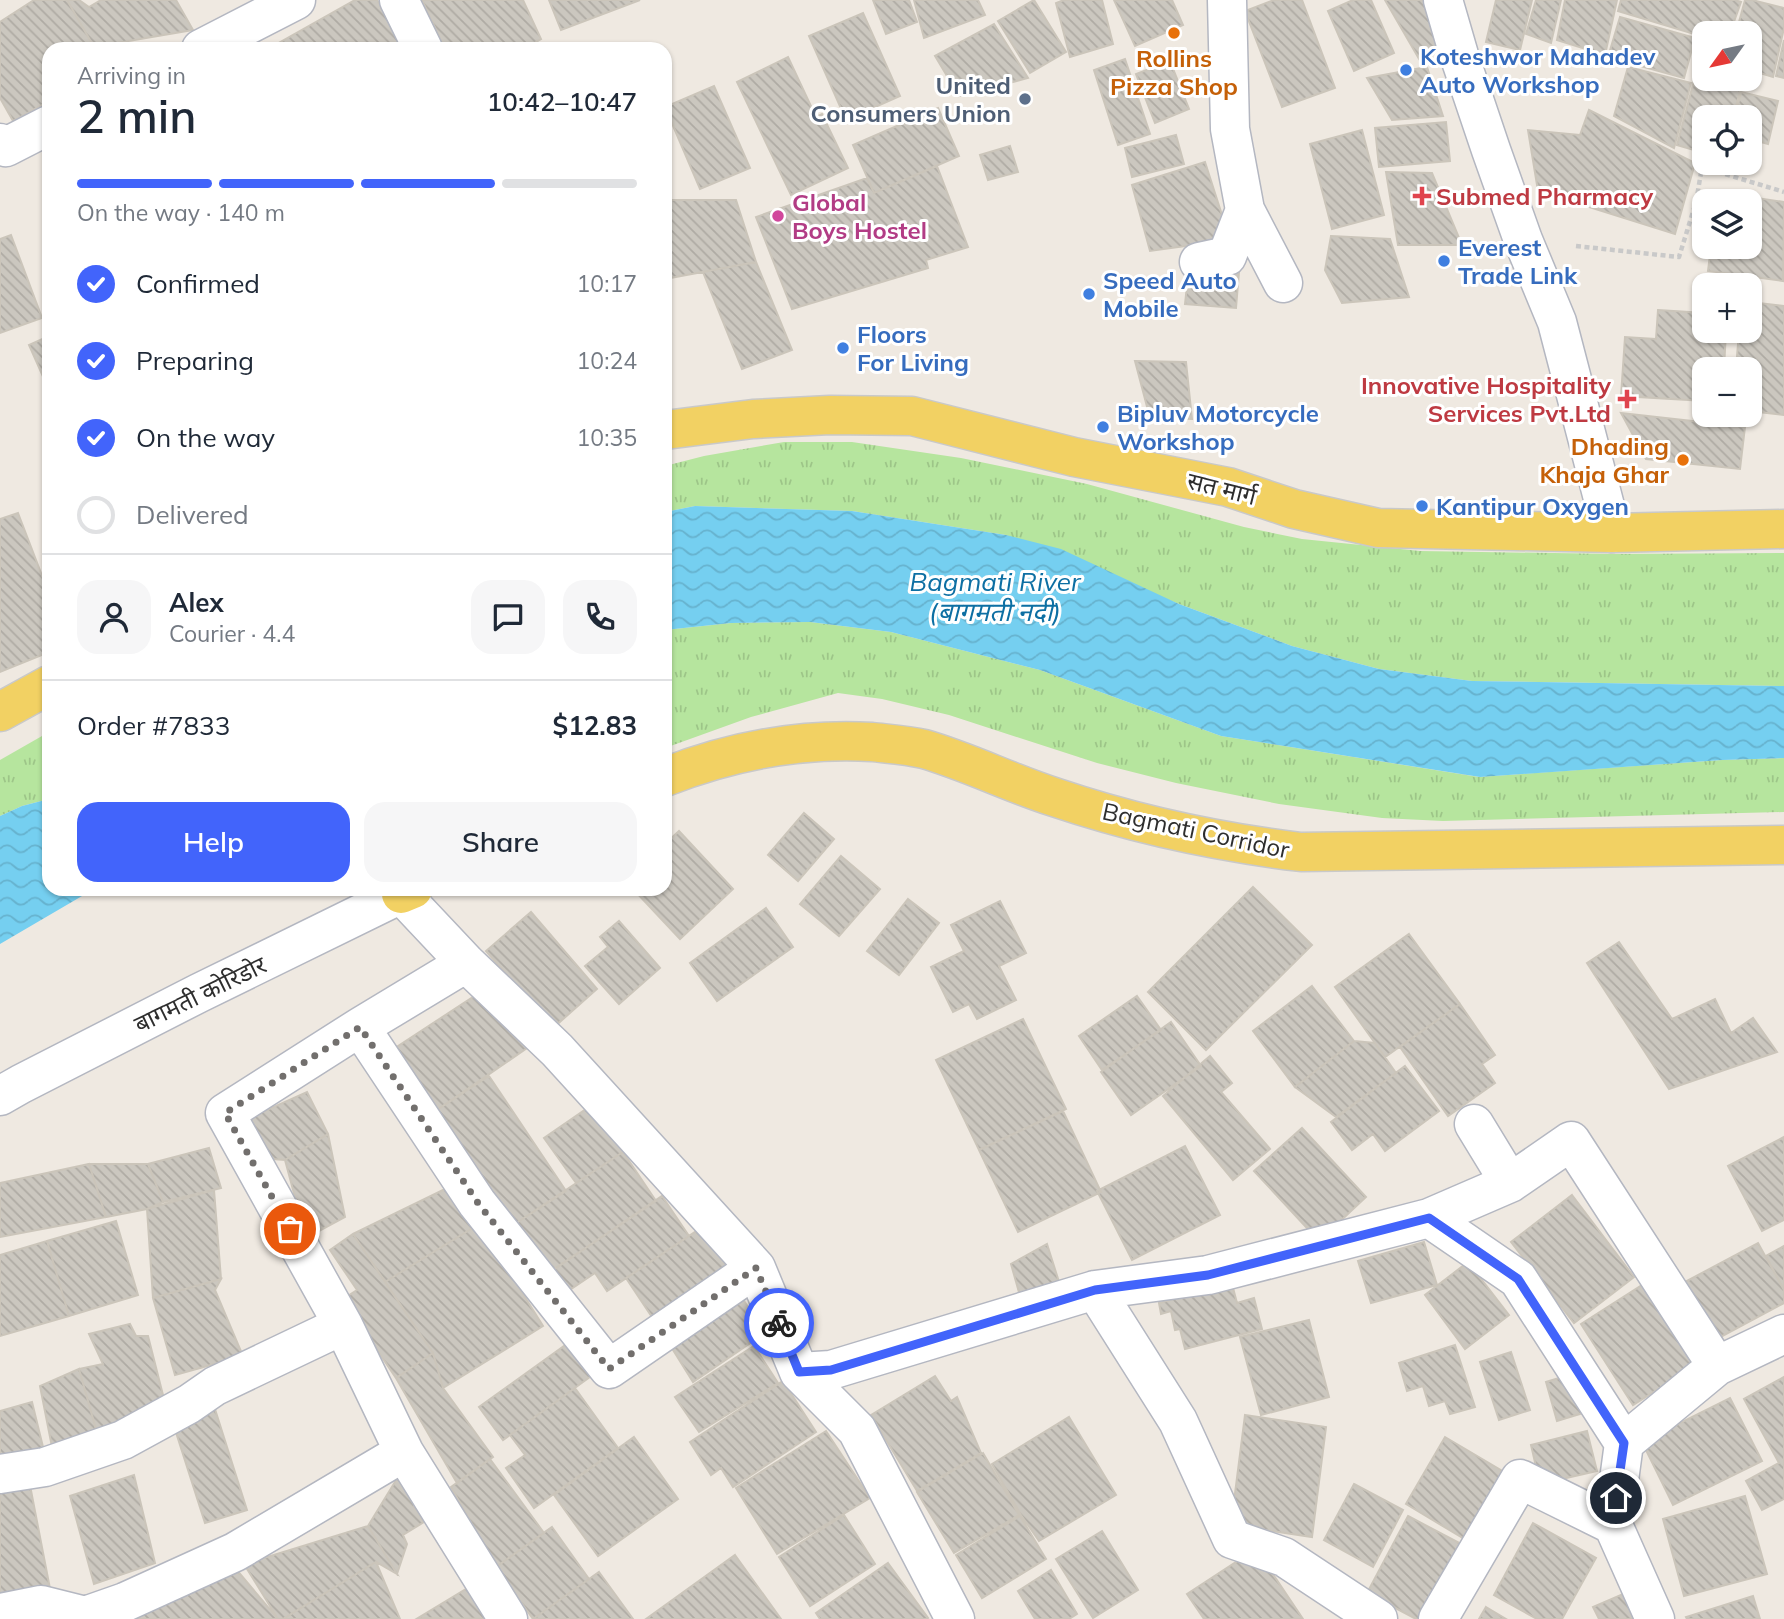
<!DOCTYPE html>
<html lang="en">
<head>
<meta charset="utf-8">
<style>
  body { margin:0; font-family:Mulish,"Noto Sans Devanagari",sans-serif; background:#f6f6f7; color:#1f2937; height:100vh; display:flex; flex-direction:column; font-size:26px; white-space:nowrap }
  * { box-sizing:border-box; margin:0 }
  p { font-size:23px; color:#747a83 }
  .icon { flex:none; width:38px; height:38px; fill:none; stroke:currentColor; stroke-width:2; stroke-linecap:round; stroke-linejoin:round }
  .map { position:relative; flex:1; overflow:hidden }
  .panel { position:absolute; left:42px; top:42px; width:630px; height:854px; display:flex; flex-direction:column; background:#fff; border-radius:21px; box-shadow:0 2px 5px #0004 }
  .panel>* { flex:none }
  .needle { width:46px; rotate:237deg }
  .controls { position:absolute; left:1692px; top:21px; display:grid; gap:14px }
  .controls a { display:grid; place-items:center; width:70px; height:70px; border-radius:14px; background:#fff; box-shadow:0 2px 5px #0004; font-size:35px }
  .pin { position:absolute; display:grid; place-items:center; width:60px; height:60px; color:#fff; margin:-30px; border:4px solid #fff; border-radius:50%; box-shadow:0 2px 7px #0007 }
  .courier { position:absolute; display:grid; place-items:center; width:70px; height:70px; margin:-35px; border:5px solid #4264fb; border-radius:50%; background:#fff; color:#222; box-shadow:0 2px 9px #0007 }
  .overview em { font-style:normal; font-weight:600 }
  .overview div { display:flex; flex-direction:column-reverse }
  .overview { display:flex; align-items:center; justify-content:space-between; height:119px; padding:0 35px }
  h1 { font-size:46px; font-weight:600; line-height:52px }
  .bar { display:grid; grid-template-columns:repeat(4,1fr); gap:10px 7px; align-content:center; height:84px; padding:0 35px }
  .bar i { height:9px; border-radius:5px; background:#e0e1e3 }
  .bar .selected { background:#4264fb }
  .bar p { grid-column:span 4 }
  .line { display:flex; align-items:center; gap:18px; padding:0 35px; border-top:2px solid #e0e1e3 }
  .line div { flex:1 }
  .round { display:grid; place-items:center; flex:none; width:74px; height:74px; border-radius:21px; background:#f6f6f7 }
  ol { padding:0 35px; list-style:none }
  li { display:flex; align-items:center; gap:21px; height:77px }
  li p { margin-inline-start:auto }
  li .icon { padding:7px; border-radius:50%; background:#4264fb; color:#fff; stroke-width:4 }
  li:last-child { color:#747a83 }
  li i { width:38px; height:38px; border:4px solid #e0e1e3; border-radius:50% }
  .action { display:flex; gap:14px; margin-top:auto; padding:14px 35px }
  .action a { flex:1; height:80px; border-radius:21px; background:#4264fb; color:#fff; font-size:28px; font-weight:600; line-height:80px; text-align:center }
  .action a+a { background:#f6f6f7; color:#1f2937 }
  .map>svg:first-child { display:block }
  .grass { fill:url(#grass-tufts) }
  .water { fill:url(#water-waves) }
  .building { fill:url(#building-back-hatch); stroke:#cbc5ba; stroke-width:2 }
  .lines { fill:none; stroke-linecap:round; stroke-linejoin:round }
  .minor-casing { stroke:#b4b7c1; stroke-width:41 }
  .major-casing { stroke:#c9c9c9; stroke-width:41 }
  .path { stroke:#c9c9c9; stroke-width:4.5; stroke-dasharray:5 3.5; stroke-linecap:butt }
  .minor { stroke:#fff; stroke-width:38 }
  .major { stroke:#f2d163; stroke-width:38 }
  .done { stroke:#726f6d; stroke-width:7; stroke-dasharray:0 12.6 }
  .route { stroke:#4264fb; stroke-width:9 }
  .food-dot { fill:#e8710a; stroke:#fff; stroke-width:2.5 }
  .shop-dot { fill:#3f7fe0; stroke:#fff; stroke-width:2.5 }
  .service-dot { fill:#5c6f8a; stroke:#fff; stroke-width:2.5 }
  .health-dot { fill:#e0444e; stroke:#fff; stroke-width:2.5 }
  .hotel-dot { fill:#d1479c; stroke:#fff; stroke-width:2.5 }
  .labels { text-anchor:middle; dominant-baseline:central; stroke-width:6; stroke-linejoin:round; paint-order:stroke }
  .shop-label { font-size:24px; font-weight:bold; fill:#366cbe; stroke:#fff; text-anchor:start }
  .food-label { font-size:24px; font-weight:bold; fill:#c56008; stroke:#fff }
  .service-label { font-size:24px; font-weight:bold; fill:#4e5e75; stroke:#fff; text-anchor:end }
  .health-label { font-size:24px; font-weight:bold; fill:#be3a42; stroke:#fff; text-anchor:start }
  .hotel-label { font-size:24px; font-weight:bold; fill:#b23c85; stroke:#fff; text-anchor:start }
  .street-label { font-size:24px; fill:#2e2e2e; stroke:#fff }
  .water-label { font-size:26px; font-style:italic; fill:#0d6fa3; stroke:#fff }
</style>
</head>
<body>
<div class="map">
<svg width="1784" height="1619" viewBox="0 0 1784 1619">
  <defs>
    <pattern id="grass-tufts" width="24" height="20" patternUnits="userSpaceOnUse" patternTransform="scale(1.75)"><rect width="24" height="20" fill="#b6e59e"/><path d="M3 7l-1-3M5 7V3M7 7l1-3M15 17l-1-3M17 17v-4M19 17l1-3" fill="none" stroke="#9dc588"/></pattern>
    <pattern id="water-waves" width="16" height="10" patternUnits="userSpaceOnUse" patternTransform="scale(1.75)"><rect width="16" height="10" fill="#75cff0"/><path d="M0 5q4-4 8 0t8 0" fill="none" stroke="#66b2ce"/></pattern>
    <pattern id="building-back-hatch" width="6" height="6" patternUnits="userSpaceOnUse" patternTransform="scale(1.75)"><rect width="6" height="6" fill="#cbc7bf"/><path d="M-1 5l2 2M0 0l6 6M5-1l2 2" fill="none" stroke="#afaba4"/></pattern>
  </defs>
  <rect width="100%" height="100%" fill="#efe9e1"/>
  <path class="grass" d="M784,442h68l109,16 126,26 157,43 58,12 118,12 193,3 171,-1v133l-312,-5 -93,-12 -87,-23 -113,-42 -173,-69 -154,-24 -157,-5 -30,6v-46l39,-10z
    M810,622l81,10 149,38 181,66 258,41 243,-17 62,-2v54l-341,9 -61,-3 -103,-14 -103,-21 -79,-20 -148,-48 -67,-16 -44,-6 -87,24 -86,31v-118l66,-7z
    M49,732v67l-27,7 -22,10v-56z"/>
  <path class="water" d="M695,506l157,5 154,24 55,14 118,55 113,42 87,23 93,12 312,5v72l-62,2 -242,17 -259,-41 -181,-66 -149,-38 -81,-10 -79,1 -66,7v-118z
    M49,799v90h45l-94,55v-128l22,-10z"/>
  <path class="building" d="M34,0h33l27,47 -2,2h-43v52l-36,20 -13,-23v-76z
    M67,0h12l10,7 12,-7h75l17,30 -99,17z
    M355,0h22l29,49h-138z
    M422,0h101l18,39 -17,10h-79z
    M549,0h91l-79,30z
    M873,0h36l8,22 -31,12z
    M914,0h64l7,15 -61,23z
    M1034,0l32,52 -36,21 -32,-52z
    M1064,0h38l11,44 -43,13 -14,-54z
    M1114,0h58l11,25 -48,21z
    M1274,0h28l33,88 -53,19 -37,-96z
    M1353,0h18l23,53 -40,18 -26,-60z
    M1385,0h40l14,50 -17,14z
    M1496,0h36l-12,50 -34,-8z
    M1536,0h25l-10,43 -25,-9z
    M1565,0h52l-12,55 -48,-15z
    M1621,0h114l6,2 -11,31h-26v4l-86,-26z
    M1745,0h7l32,8v20l-11,49 -23,-7v-37h-14z
    M863,13l37,83 -54,24 -37,-84z
    M1620,17l75,21 -11,40 -76,-21z
    M994,24l34,54 -69,18 -24,-40z
    M1784,40v38l-8,-2z
    M788,57l28,60 6,-3 26,54 -57,27 -54,-113z
    M1125,59l25,75 -32,11 -24,-75z
    M1170,61l19,48 -34,14 -19,-49z
    M1427,67l16,49 -51,4 -25,-42z
    M1628,67l63,16 -17,65 -60,-32z
    M1696,73l8,2v4h17l21,5 -9,33h-29v36l-27,-8z
    M714,86l36,82 -50,21 -35,-82z
    M1741,92l37,9 -10,43 -18,-5v-22h-15z
    M938,108l21,48 -85,37 -21,-48z
    M1589,110l106,53 -20,71 -137,-43 -10,-61 52,5z
    M1446,122l4,39 -71,6 -4,-39z
    M1362,130l22,85 -52,14 -22,-85z
    M1176,135l8,29 -52,13 -7,-29z
    M1010,146l8,26 -30,8 -8,-25z
    M1205,162l25,78 -80,11 -18,-66z
    M937,166l31,81 -42,13 2,8 -136,41 -36,-92 111,-39 7,15z
    M1386,172l46,1 30,72h-64z
    M1717,192l67,10 -1,79 -75,-10 3,-24h39v-46h-34z
    M665,200h71l20,62 -91,17z
    M11,235l31,83 -42,15v-94z
    M1331,236l59,3 19,58 -67,6 -17,-33z
    M756,262l36,88 -50,19 -39,-97z
    M1189,267l50,5 -3,36 -51,-4z
    M1750,302l34,4v109l-34,-4v-42h-14l3,-38h11z
    M1658,310l46,3v18h22l-2,38h-20v32l-83,-5 4,-59 31,2z
    M49,336v54l-20,-45z
    M1135,361l51,1 6,57 -42,-1z
    M1621,413l124,14 -5,42 -94,-10z
    M18,513l31,81v58l-49,20v-153z
    M804,813l30,26 -36,42 -30,-26z
    M679,831l54,58 -53,50 -47,-50h32v-45z
    M841,856l39,33 -41,47 -39,-32z
    M1253,887l59,58 -106,105 -58,-58z
    M908,899l31,24 -40,52 -32,-24z
    M1000,901l26,52 -27,13 17,34 -39,19 -8,-15 -16,8 -22,-45 33,-16 -13,-26z
    M766,908l27,39 -76,54 -27,-38z
    M531,912l66,77 -44,39 -67,-77z
    M619,921l41,47 -41,36 -34,-38 23,-19 -8,-10z
    M1409,934l51,70 -75,53 -50,-70z
    M1619,942l53,77 43,-20 16,34 22,-15 24,34 -108,37 -82,-126z
    M1312,986l42,55 -59,46 -42,-56z
    M479,993l54,51 -99,68 -42,-62z
    M1137,996l24,34 -59,40 -23,-34z
    M1460,1004l35,51 -13,9 13,19 -47,33 -48,-69z
    M1023,1019l43,90 -87,41 -43,-90z
    M1171,1022l30,44 -70,49 -30,-43z
    M1354,1041l21,2 21,30 -60,44 -41,-30z
    M1210,1056l22,27 -11,9 49,57 -37,31 -70,-84z
    M1405,1066l34,45 -54,40 -12,-17 -21,16 -21,-28z
    M489,1076l77,115 -59,38 -73,-117z
    M307,1092l21,42 -43,26 -26,-2 -19,-36z
    M592,1105l31,47 -47,31 -32,-45z
    M1063,1111l38,81 -83,40 -39,-82z
    M1302,1128l64,69 -47,44 -65,-70z
    M328,1134l17,83 -39,21 -21,-78z
    M1784,1137v83l-22,11 -34,-65z
    M1185,1146l35,69 -88,45 -35,-69z
    M209,1148l12,40 -58,14 -15,-38z
    M623,1152l33,49 -108,72 -33,-49z
    M89,1164l17,53 -106,20v-54z
    M89,1164h59l15,38 -16,7 -41,8z
    M447,1188l32,36 -94,58 -32,-48z
    M214,1190l7,89 -68,19 -6,-89z
    M1572,1195l62,82 -60,46 -63,-81z
    M662,1196l27,40 -82,55 -12,-18 -37,25 -15,-21z
    M116,1221l22,74 -69,21 -22,-75z
    M479,1224l64,102 -100,62 -10,-35 -48,-71z
    M701,1228l34,51 -75,50 -34,-51z
    M353,1234l80,119 -37,25 -53,-79 14,-9 -27,-40z
    M47,1241l22,75 -69,20v-81z
    M1424,1242l13,43 -66,18 -13,-42z
    M1758,1243l26,47v13l-67,36 -32,-57z
    M1047,1244l13,41 -40,11 -9,-32z
    M1784,1246v44l-18,-34z
    M1468,1262l41,53 -44,34 -40,-54z
    M221,1279l-6,11 28,66 -68,19 -22,-77z
    M1650,1280l52,81 -69,44 -52,-81z
    M1232,1284l5,19 17,-5 8,31 -77,20 -5,-20 -5,1 -4,-19 -10,3 -2,-11z
    M737,1290l28,43 -72,49 -28,-45z
    M1309,1320l20,77 -68,18 -21,-78z
    M130,1324l6,12h12l17,67 -68,30 -18,-64 24,-5 -14,-30z
    M571,1341l23,33 -91,66 -24,-33z
    M1455,1345l20,62 -25,7 -5,-13 -16,5 -6,-20 -16,5 -8,-28z
    M754,1346l24,37 -79,49 -24,-35z
    M1511,1352l19,58 -31,10 -19,-58z
    M433,1353l10,35 50,69 -36,26 -61,-105z
    M79,1369l18,64 -45,14 -12,-61z
    M1572,1374l11,39 -26,8 -11,-39z
    M935,1376l16,25 6,-4 24,56 -64,38 -46,-76z
    M1784,1377v122l-22,11 -16,-29 33,-18 -35,-64z
    M783,1381l33,51 -83,55 -12,-19 -10,7 -21,-33z
    M575,1388l43,60 -84,60 -28,-40 19,-13 -15,-20z
    M1730,1398l32,63 -89,44 -31,-63z
    M32,1402l12,49 -44,12v-52z
    M214,1406l33,104 -42,13 -33,-103z
    M1245,1415l81,12 -14,110 -81,-12z
    M1069,1417l47,78 -77,46 -18,-26 -29,-51z
    M826,1431l44,67 -93,56 -41,-66z
    M1587,1431l10,40 -57,13 -9,-39z
    M634,1437l44,62 -80,57 -44,-61z
    M1445,1437l66,39 -40,67 -65,-39z
    M983,1453l36,62 -65,38 -37,-61z
    M490,1459l54,74 -48,34 -45,-80z
    M401,1472l17,25 -4,9 10,16 -21,13 4,9 -10,30 -29,-48z
    M28,1475l24,124 -52,10v-129z
    M134,1475l21,88 -61,21 -24,-88z
    M1354,1484l49,26 -30,57 -49,-27z
    M1745,1496l22,78 -83,22 -21,-77z
    M844,1515l31,49 -65,42 -31,-49z
    M1020,1516l26,43 -64,39 -26,-43z
    M1408,1516l57,30 -39,73h-10l-49,-26z
    M1533,1523l63,35 -34,61h-25l-43,-24z
    M368,1526l29,48 -21,-12 -93,57h-5l-34,-55z
    M552,1527l37,52 -56,40 -37,-52z
    M1102,1531l36,59 -45,28 -37,-59z
    M1256,1549l47,70h-99l-17,-25z
    M735,1555l46,64h-135z
    M230,1562l48,57h-143l-5,-14z
    M376,1562l24,57h-117z
    M888,1563l40,55 -2,1h-106l-4,-6z
    M1051,1570l26,44 -8,5h-34l-17,-28z
    M599,1572l34,47h-100l56,-40z
    M479,1581l24,38 -85,-1z
    M1637,1588l13,31h-51l-6,-12z
    M1753,1596l7,23h-73l-1,-2z
    M1486,1607l20,12h-27z"/>
  <g class="lines">
    <g class="minor-casing">
      <path id="minor" d="M399,0l24,49
        M1443,0l16,55 32,95 32,90 34,82 55,211
        M201,49l95,-49
        M0,143l6,4 43,-22
        M1245,210l38,73
        M1199,262l28,-6 18,-46 -15,-81 -3,-129
        M360,1027l117,176 132,166 147,-101
        M0,1096l21,-12 178,-91 202,-99 65,69 91,87 199,218 43,104 58,58 98,189
        M1474,1124l36,59
        M1429,1218l81,-35 61,-42 146,225
        M1095,1290l83,131 54,118 52,18 94,62
        M799,1372l32,-2 264,-80 113,-15 221,-57 89,61 106,164
        M404,1452l104,167
        M0,1474l45,-7 78,-27 66,-36 26,-18 128,-61
        M0,1613l41,-8 44,11 40,-14 110,-50 169,-100 -61,-127 -118,-212 135,-86 106,-64
        M1438,1619l82,-140 93,46
        M1655,1619l-42,-94 11,-82 93,-77 67,-32"/>
    </g>
    <g class="major-casing">
      <path id="major" d="M665,430l88,-11 77,-4 82,1 162,41 154,30 66,22 84,19 234,5 172,-4
        M0,712l49,-27
        M665,777c66,-26 136,-39 207,-35 18,2 35,3 52,7 45,13 86,34 130,48 80,27 163,45 247,55l483,-7
        M401,894l12,-5"/>
    </g>
    <path class="path" d="M1576,246l103,11 17,-55 6,-35 82,25"/>
    <use href="#minor" class="minor"/>
    <use href="#major" class="major"/>
  </g>
  <g class="lines">
    <path class="done" d="M290,1229l-65,-116 135,-86 118,176 131,166 147,-101 23,55"/>
    <path class="route" d="M779,1323l20,49 32,-2 264,-80 113,-15 221,-57 89,61 106,164 -8,55"/>
  </g>
  <g class="food-dot">
    <circle cx="1174" cy="33" r="7"/>
    <circle cx="1683" cy="460" r="7"/>
  </g>
  <g class="shop-dot">
    <circle cx="1406" cy="70" r="7"/>
    <circle cx="1444" cy="261" r="7"/>
    <circle cx="1089" cy="294" r="7"/>
    <circle cx="843" cy="348" r="7"/>
    <circle cx="1103" cy="427" r="7"/>
    <circle cx="1422" cy="506" r="7"/>
  </g>
  <circle class="service-dot" cx="1025" cy="99" r="7"/>
  <g class="health-dot">
    <path d="M1418.5 185.5h7v7h7v7h-7v7h-7v-7h-7v-7h7z"/>
    <path d="M1623.5 388.5h7v7h7v7h-7v7h-7v-7h-7v-7h7z"/>
  </g>
  <circle class="hotel-dot" cx="778" cy="216" r="7"/>
  <g class="labels">
    <g class="shop-label">
      <text x="1420" y="56">Koteshwor Mahadev<tspan x="1420" dy="28">Auto Workshop</tspan></text>
      <text x="1458" y="247">Everest<tspan x="1458" dy="28">Trade Link</tspan></text>
      <text x="1103" y="280">Speed Auto<tspan x="1103" dy="28">Mobile</tspan></text>
      <text x="857" y="334">Floors<tspan x="857" dy="28">For Living</tspan></text>
      <text x="1117" y="413">Bipluv Motorcycle<tspan x="1117" dy="28">Workshop</tspan></text>
      <text x="1436" y="506">Kantipur Oxygen</text>
    </g>
    <g class="food-label">
      <text x="1174" y="58">Rollins<tspan x="1174" dy="28">Pizza Shop</tspan></text>
      <text x="1669" y="446" text-anchor="end">Dhading<tspan x="1669" dy="28">Khaja Ghar</tspan></text>
    </g>
    <g class="service-label">
      <text x="1011" y="85">United<tspan x="1011" dy="28">Consumers Union</tspan></text>
    </g>
    <g class="health-label">
      <text x="1436" y="196">Submed Pharmacy</text>
      <text x="1611" y="385" text-anchor="end">Innovative Hospitality<tspan x="1611" dy="28">Services Pvt.Ltd</tspan></text>
    </g>
    <g class="hotel-label">
      <text x="792" y="202">Global<tspan x="792" dy="28">Boys Hostel</tspan></text>
    </g>
    <g class="street-label">
      <text transform="translate(1222 488) rotate(14)">सत मार्ग</text>
      <text transform="translate(1196 830) rotate(12)">Bagmati Corridor</text>
      <text transform="translate(200 994) rotate(-26)">बागमती कोरिडोर</text>
    </g>
    <g class="water-label">
      <text x="995" y="581">Bagmati River<tspan x="995" dy="30">(बागमती नदी)</tspan></text>
    </g>
  </g>
</svg>
<div class="controls">
<a><svg class="needle" viewBox="-14 -14 28 28"><path d="M0-13l5 13h-10z" fill="#e53935"/><path d="M0 13l5-13h-10z" fill="#747a83"/></svg></a>
<a><svg class="icon" aria-label="locate" viewBox="0 0 24 24"><circle cx="12" cy="12" r="6"/><path d="M12 2v4M12 18v4M2 12h4M18 12h4"/></svg></a>
<a><svg class="icon" aria-label="layers" viewBox="0 0 24 24"><path d="M12 4l9 5-9 5-9-5zM3 14l9 5 9-5"/></svg></a>
<a>+</a>
<a>−</a>
</div>
<div class="pin" style="left:290px;top:1229px;background:#ea580c"><svg class="icon" aria-label="bag" viewBox="0 0 24 24"><path d="M5 8h14l-1 12H6zM9 8a3 3 0 0 1 6 0"/></svg></div>
<div class="pin" style="left:1616px;top:1498px;background:#1f2937"><svg class="icon" aria-label="home" viewBox="0 0 24 24"><path d="M3 11l9-7 9 7M6 9v11h12V9"/></svg></div>
<div class="courier" style="left:779px;top:1323px"><svg class="icon" aria-label="bike" viewBox="0 0 24 24"><circle cx="6" cy="16" r="4"/><circle cx="18" cy="16" r="4"/><path d="M6 16l4-8h5l3 8M10 8l3 8H6M13 5h3"/></svg></div>
<section class="panel">
<div class="overview"><div><h1>2 min</h1><p>Arriving in</p></div><em>10:42–10:47</em></div>
<div class="bar"><i class="selected"></i><i class="selected"></i><i class="selected"></i><i></i><p>On the way · 140 m</p></div>
<ol>
<li><svg class="icon" aria-label="check" viewBox="0 0 24 24"><path d="M5 12l5 5 9-10"/></svg>Confirmed<p>10:17</p></li>
<li><svg class="icon" aria-label="check" viewBox="0 0 24 24"><path d="M5 12l5 5 9-10"/></svg>Preparing<p>10:24</p></li>
<li><svg class="icon" aria-label="check" viewBox="0 0 24 24"><path d="M5 12l5 5 9-10"/></svg>On the way<p>10:35</p></li>
<li><i></i>Delivered</li>
</ol>
<div class="line" style="height:126px"><a class="round"><svg class="icon" aria-label="person" viewBox="0 0 24 24"><circle cx="12" cy="8" r="4"/><path d="M4 21q1-7 8-7t8 7"/></svg></a><div><b>Alex</b><p>Courier · 4.4</p></div><a class="round"><svg class="icon" aria-label="chat" viewBox="0 0 24 24"><path d="M4 5h16v11H9l-5 4z"/></svg></a><a class="round"><svg class="icon" aria-label="phone" viewBox="0 0 24 24"><path d="M5 4h4l2 5-3 2q2 4 5 5l2-3 5 2v4C11 20 4 13 5 4z"/></svg></a></div>
<div class="line" style="height:91px"><div>Order #7833</div><b>$12.83</b></div>
<div class="action"><a>Help</a><a>Share</a></div>
</section>
</div>
</body>
</html>
